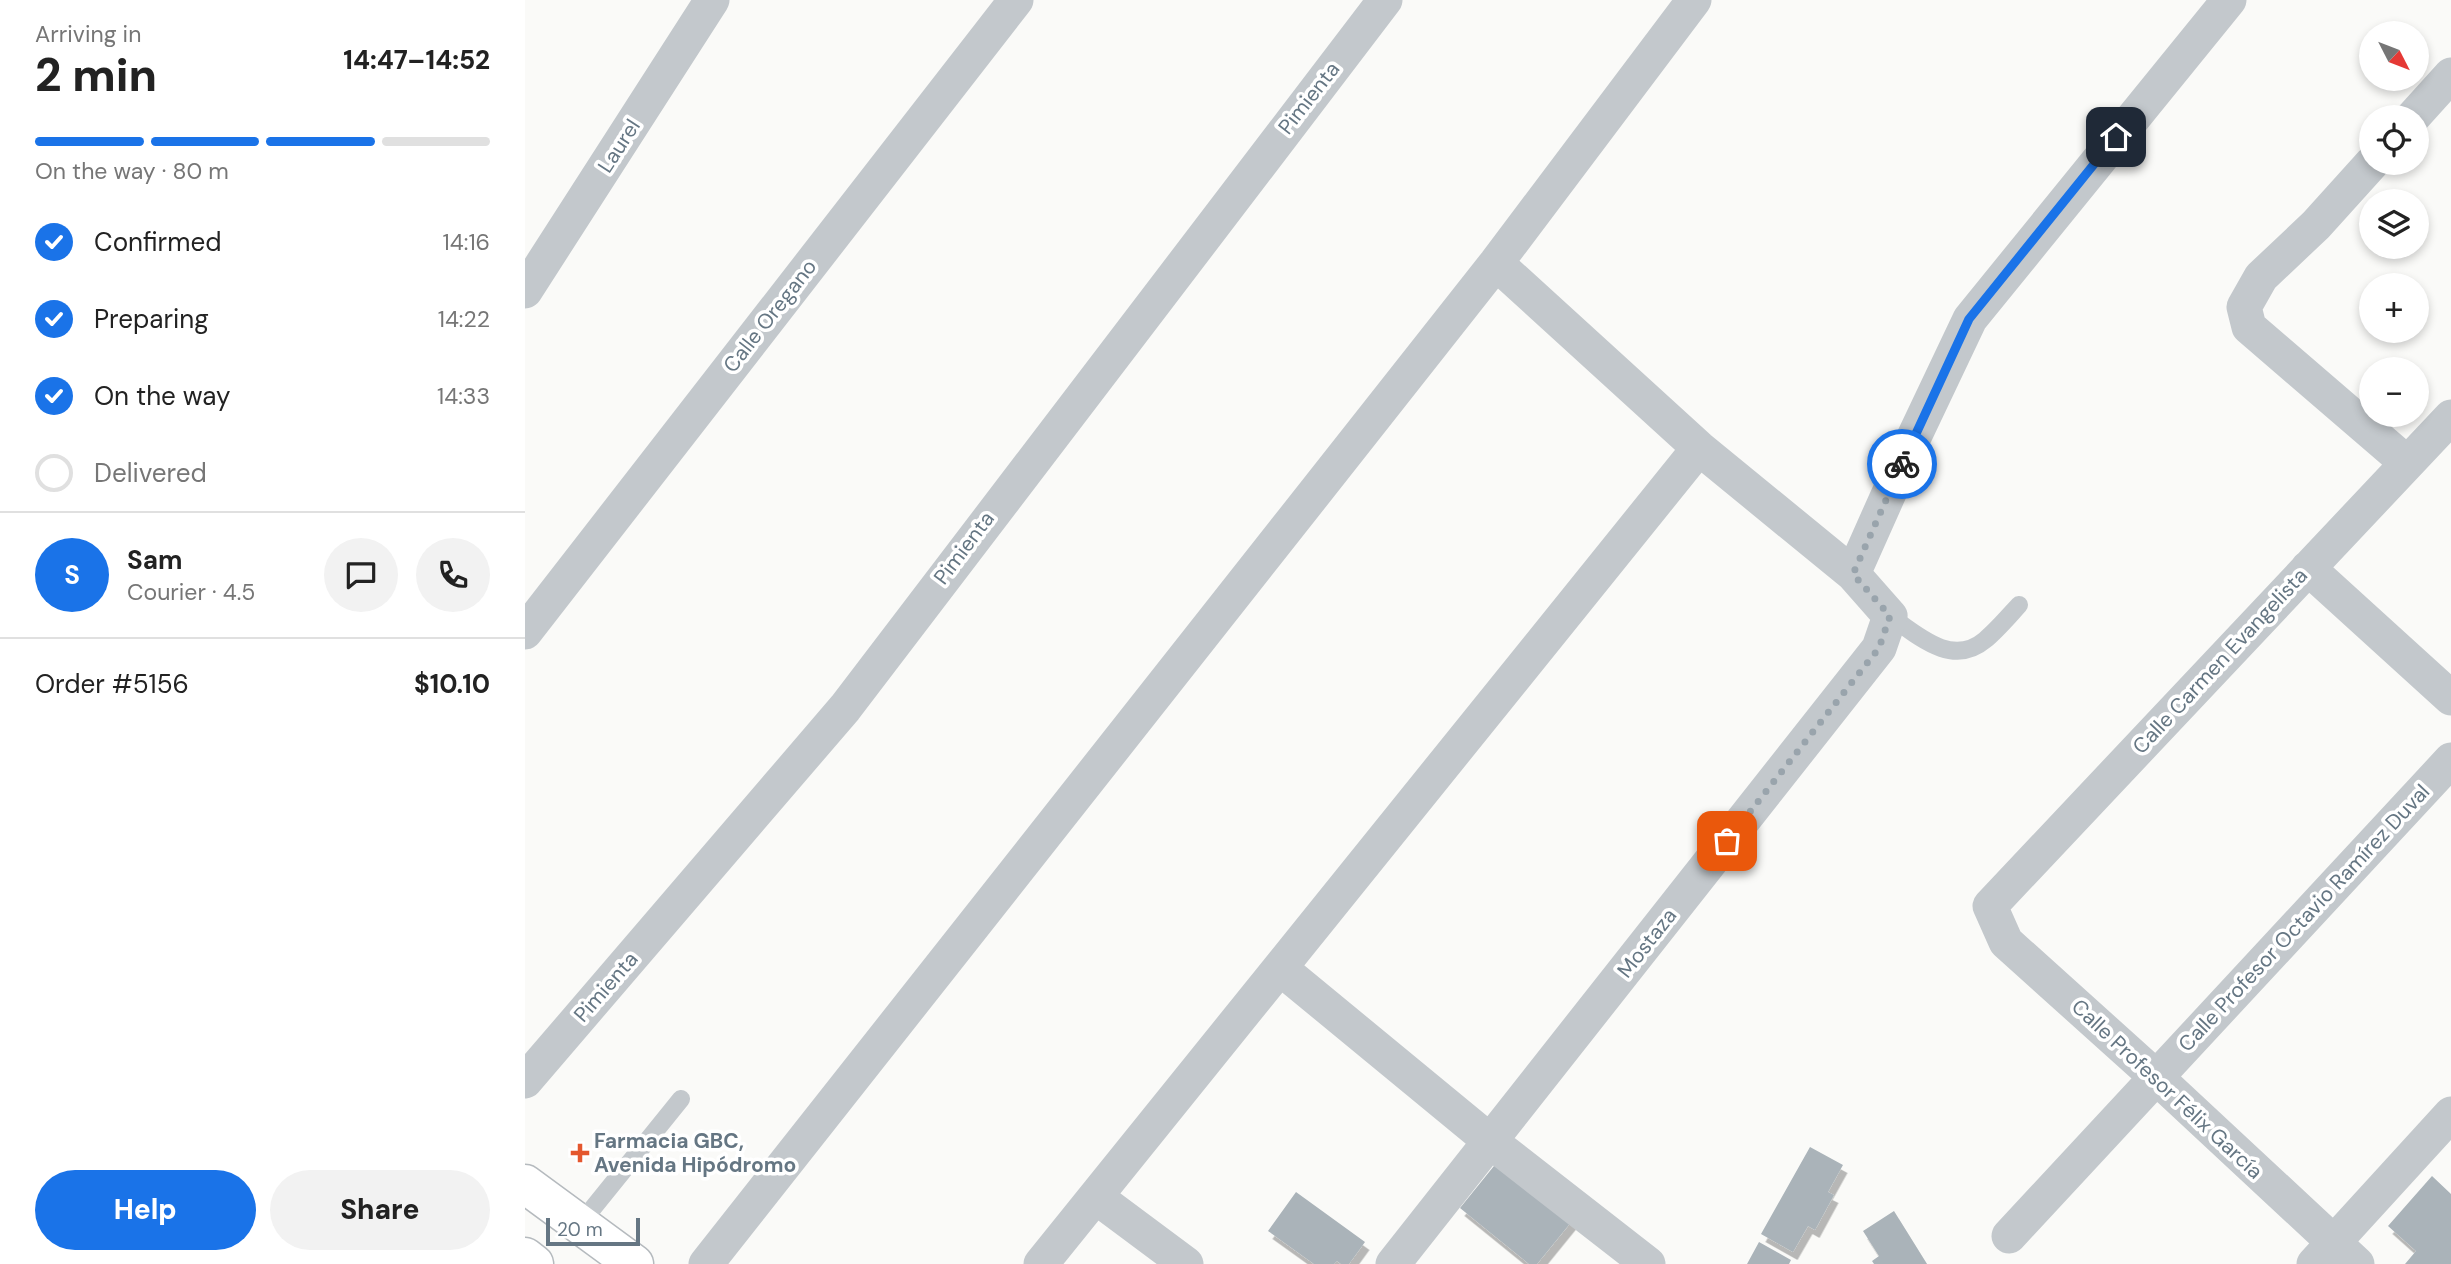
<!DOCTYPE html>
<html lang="en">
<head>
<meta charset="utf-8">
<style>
  body { margin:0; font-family:"DM Sans",sans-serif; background:#f2f2f2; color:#222; height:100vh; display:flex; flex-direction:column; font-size:26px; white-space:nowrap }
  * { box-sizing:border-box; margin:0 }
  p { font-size:23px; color:#767676 }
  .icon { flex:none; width:38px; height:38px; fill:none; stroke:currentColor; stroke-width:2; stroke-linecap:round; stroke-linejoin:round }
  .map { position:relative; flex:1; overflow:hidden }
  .details { display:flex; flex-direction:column; background:#fff; width:525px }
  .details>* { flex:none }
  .needle { width:46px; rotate:132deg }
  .fabs { position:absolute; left:1834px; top:21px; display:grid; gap:14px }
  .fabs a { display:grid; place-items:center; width:70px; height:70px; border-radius:50%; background:#fff; box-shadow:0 4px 10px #0003; font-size:35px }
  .scale { position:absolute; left:21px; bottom:18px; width:94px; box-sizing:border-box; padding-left:7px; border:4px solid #657683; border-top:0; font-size:19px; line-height:24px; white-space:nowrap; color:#657683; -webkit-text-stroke:5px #fff; paint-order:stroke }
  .pin { position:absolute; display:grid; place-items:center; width:60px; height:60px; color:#fff; margin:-30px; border-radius:14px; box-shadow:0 4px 10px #0006 }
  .courier { position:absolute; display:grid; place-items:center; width:70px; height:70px; margin:-35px; border:5px solid #1a73e8; border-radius:50%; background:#fff; color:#222; box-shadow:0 2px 9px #0007 }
  .headline em { font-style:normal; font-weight:800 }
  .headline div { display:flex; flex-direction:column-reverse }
  .headline { display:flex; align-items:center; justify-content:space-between; height:119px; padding:0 35px }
  h1 { font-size:46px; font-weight:800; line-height:52px }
  .bar { display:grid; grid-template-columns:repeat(4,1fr); gap:10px 7px; align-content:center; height:84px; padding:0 35px }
  .bar i { height:9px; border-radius:5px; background:#e0e0e0 }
  .bar .current { background:#1a73e8 }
  .bar p { grid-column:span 4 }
  .line { display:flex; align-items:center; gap:18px; padding:0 35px; border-top:2px solid #e0e0e0 }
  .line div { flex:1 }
  .round { display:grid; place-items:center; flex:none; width:74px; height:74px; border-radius:37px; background:#f2f2f2 }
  ol { padding:0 35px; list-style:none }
  li { display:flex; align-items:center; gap:21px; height:77px }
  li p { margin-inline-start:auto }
  li .icon { padding:7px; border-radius:50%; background:#1a73e8; color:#fff; stroke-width:4 }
  li:last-child { color:#767676 }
  li i { width:38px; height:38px; border:4px solid #e0e0e0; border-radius:50% }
  .primary-button { display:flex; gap:14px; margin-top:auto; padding:14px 35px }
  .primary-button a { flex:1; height:80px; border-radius:42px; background:#1a73e8; color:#fff; font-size:28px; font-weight:800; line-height:80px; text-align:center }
  .primary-button a+a { background:#f2f2f2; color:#222 }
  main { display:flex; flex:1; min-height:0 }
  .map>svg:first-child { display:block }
  .building { fill:#aab3b9; filter:url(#shadow) }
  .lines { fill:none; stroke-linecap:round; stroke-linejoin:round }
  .primary-casing { stroke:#b5babe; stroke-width:41 }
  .lane { stroke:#c3c8cc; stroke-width:18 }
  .street { stroke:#c3c8cc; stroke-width:35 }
  .primary { stroke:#fff; stroke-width:38 }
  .done { stroke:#99a4ac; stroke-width:7; stroke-dasharray:0 12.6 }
  .route { stroke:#1a73e8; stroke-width:9 }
  .poi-dot { fill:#e4572e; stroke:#fff; stroke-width:2.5 }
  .labels { text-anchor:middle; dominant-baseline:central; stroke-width:7; stroke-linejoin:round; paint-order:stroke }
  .street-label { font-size:21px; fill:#657683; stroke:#fff }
  .poi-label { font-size:21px; font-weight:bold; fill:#657683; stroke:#fff; text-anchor:start }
</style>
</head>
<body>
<main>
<section class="details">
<div class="headline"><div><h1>2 min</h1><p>Arriving in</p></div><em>14:47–14:52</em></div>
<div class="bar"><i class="current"></i><i class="current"></i><i class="current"></i><i></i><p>On the way · 80 m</p></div>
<ol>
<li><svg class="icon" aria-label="check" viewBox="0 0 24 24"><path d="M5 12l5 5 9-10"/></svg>Confirmed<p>14:16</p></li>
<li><svg class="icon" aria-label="check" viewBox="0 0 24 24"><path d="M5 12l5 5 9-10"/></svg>Preparing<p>14:22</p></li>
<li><svg class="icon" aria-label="check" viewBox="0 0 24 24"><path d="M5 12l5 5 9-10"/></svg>On the way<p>14:33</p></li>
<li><i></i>Delivered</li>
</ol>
<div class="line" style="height:126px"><b class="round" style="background:#1a73e8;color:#fff">S</b><div><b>Sam</b><p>Courier · 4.5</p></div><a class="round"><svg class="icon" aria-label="chat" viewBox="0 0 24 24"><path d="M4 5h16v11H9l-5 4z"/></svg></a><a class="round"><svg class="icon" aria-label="phone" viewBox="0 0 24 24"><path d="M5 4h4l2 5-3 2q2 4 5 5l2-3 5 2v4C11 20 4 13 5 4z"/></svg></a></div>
<div class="line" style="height:91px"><div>Order #5156</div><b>$10.10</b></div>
<div class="primary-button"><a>Help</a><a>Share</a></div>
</section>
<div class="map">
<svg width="1926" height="1264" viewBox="0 0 1926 1264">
  <defs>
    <filter id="shadow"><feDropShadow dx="4.5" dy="8" stdDeviation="0" flood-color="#0004"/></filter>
  </defs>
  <rect width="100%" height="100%" fill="#fafaf8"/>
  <path class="building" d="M1285,1147l33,18 -15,27 6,3 -19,35 -7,-4 -15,26 -32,-18z
    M973,1161l74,60 -35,43h-8l-69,-56z
    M1907,1176l19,18v70h-46l11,-13 -28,-25z
    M771,1192l69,50 -16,22h-8l-4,-3 -3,3h-20l-46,-33z
    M1369,1211l33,53h-53l-2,-3 7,-5 -16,-25z
    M1234,1242l32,18 -2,4h-42z"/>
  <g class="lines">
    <g class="primary-casing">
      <path id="primary" d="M0,1184l109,80
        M0,1257l9,7"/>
    </g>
    <path class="lane" d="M1365,616c27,19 62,52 95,24 12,-10 23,-23 34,-35
      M55,1224l101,-125"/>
    <path class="street" d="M1888,117l38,-42
      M1847,163l-56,62 -55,52 -17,30 5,20 158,136
      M0,291l187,-291
      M1783,568l143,130
      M1328,574l61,-137 56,-118 259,-319
      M0,632l491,-632
      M755,968l210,173 158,123
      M0,1081l320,-373 540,-708
      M571,1197l90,67
      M1484,1236l442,-476
      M181,1264l790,-1001 198,-263
      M516,1264l658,-816
      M868,1264l486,-616 11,-32 -37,-42 -154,-126 -203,-185
      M1789,1264l137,-150
      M1832,1264l-201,-187 -150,-135 -16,-36 461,-489"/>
    <use href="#primary" class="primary"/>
  </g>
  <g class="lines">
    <path class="done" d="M1202,841l152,-193 11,-32 -37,-42 49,-110"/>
    <path class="route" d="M1377,464l67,-145 147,-182"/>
  </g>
  <path class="poi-dot" d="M51.5 1142.5h7v7h7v7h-7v7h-7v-7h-7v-7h7z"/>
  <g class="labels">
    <g class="street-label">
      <text transform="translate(784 98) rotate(-52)">Pimienta</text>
      <text transform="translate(94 146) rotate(-57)">Laurel</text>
      <text transform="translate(245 316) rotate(-52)">Calle Oregano</text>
      <text transform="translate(439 548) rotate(-53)">Pimienta</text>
      <text transform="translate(1695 661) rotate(-47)">Calle Carmen Evangelista</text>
      <text transform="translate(1779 918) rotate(-47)">Calle Profesor Octavio Ramírez Duval</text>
      <text transform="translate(1122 943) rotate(-52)">Mostaza</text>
      <text transform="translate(81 987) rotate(-49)">Pimienta</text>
      <text transform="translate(1642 1089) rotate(43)">Calle Profesor Félix García</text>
    </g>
    <g class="poi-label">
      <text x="69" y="1141">Farmacia GBC,<tspan x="69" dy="24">Avenida Hipódromo</tspan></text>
    </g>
  </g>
</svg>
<div class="fabs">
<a><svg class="needle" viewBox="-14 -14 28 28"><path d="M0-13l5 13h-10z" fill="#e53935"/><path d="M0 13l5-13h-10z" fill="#767676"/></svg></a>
<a><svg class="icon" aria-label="locate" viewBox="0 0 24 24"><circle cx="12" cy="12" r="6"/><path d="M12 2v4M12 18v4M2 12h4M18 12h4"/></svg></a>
<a><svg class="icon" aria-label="layers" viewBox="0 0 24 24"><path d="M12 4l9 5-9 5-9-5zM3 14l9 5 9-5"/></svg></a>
<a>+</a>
<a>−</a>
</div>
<div class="scale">20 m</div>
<div class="pin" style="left:1202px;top:841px;background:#ea580c"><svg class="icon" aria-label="bag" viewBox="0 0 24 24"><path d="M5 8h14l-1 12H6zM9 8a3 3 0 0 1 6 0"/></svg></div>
<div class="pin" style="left:1591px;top:137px;background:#1f2937"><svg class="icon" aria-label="home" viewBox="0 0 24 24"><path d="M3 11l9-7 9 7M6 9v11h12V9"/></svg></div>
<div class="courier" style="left:1377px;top:464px"><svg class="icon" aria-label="bike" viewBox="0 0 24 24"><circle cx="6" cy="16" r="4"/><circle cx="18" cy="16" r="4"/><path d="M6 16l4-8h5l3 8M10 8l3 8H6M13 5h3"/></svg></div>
</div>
</main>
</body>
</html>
